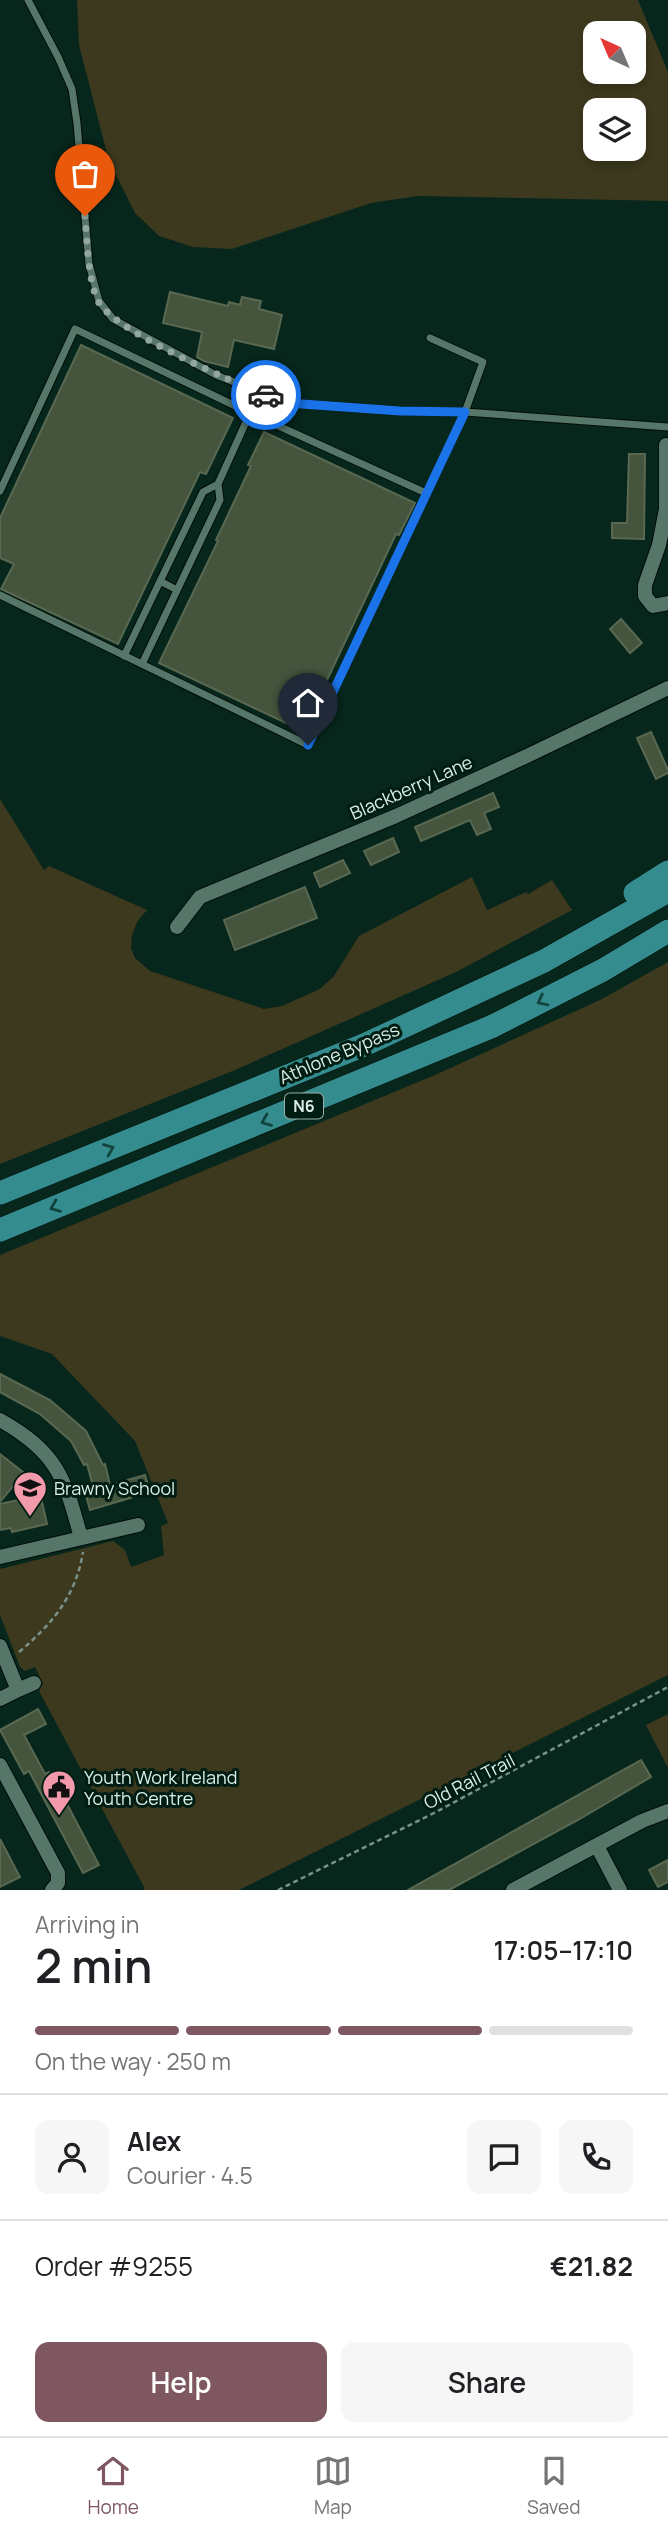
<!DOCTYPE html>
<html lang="en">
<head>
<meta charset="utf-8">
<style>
  body { margin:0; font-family:Manrope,sans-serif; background:#f6f6f6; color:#202124; height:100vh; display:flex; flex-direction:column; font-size:26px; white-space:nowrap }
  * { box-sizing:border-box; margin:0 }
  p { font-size:23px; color:#757577 }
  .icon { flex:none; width:38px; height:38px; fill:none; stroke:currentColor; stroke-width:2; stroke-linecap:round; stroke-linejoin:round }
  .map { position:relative; height:1890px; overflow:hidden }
  .panel { display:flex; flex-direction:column; background:#fff; flex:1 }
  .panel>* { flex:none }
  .needle { width:46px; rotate:316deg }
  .controls { position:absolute; left:583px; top:21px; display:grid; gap:14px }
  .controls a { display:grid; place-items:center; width:63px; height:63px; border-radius:14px; background:#fff; box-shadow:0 4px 10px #0003; font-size:35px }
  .pin { position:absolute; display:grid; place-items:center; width:60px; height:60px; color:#fff; margin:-72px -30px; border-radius:50% 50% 50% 0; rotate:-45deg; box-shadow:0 0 7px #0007 }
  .pin .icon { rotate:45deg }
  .courier { position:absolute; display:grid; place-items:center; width:70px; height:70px; margin:-35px; border:5px solid #1a73e8; border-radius:50%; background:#fff; color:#222; box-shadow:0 2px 9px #0007 }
  .overview em { font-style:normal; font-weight:600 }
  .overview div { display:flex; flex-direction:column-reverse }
  .overview { display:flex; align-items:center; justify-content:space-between; height:119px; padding:0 35px }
  h1 { font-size:46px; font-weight:600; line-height:52px }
  .bar { display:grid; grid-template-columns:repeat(4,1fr); gap:10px 7px; align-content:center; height:84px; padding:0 35px }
  .bar i { height:9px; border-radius:5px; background:#e0e0e0 }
  .bar .on { background:#7e5761 }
  .bar p { grid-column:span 4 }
  .line { display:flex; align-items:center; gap:18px; padding:0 35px; border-top:2px solid #e0e0e0 }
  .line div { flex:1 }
  .round { display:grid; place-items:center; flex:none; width:74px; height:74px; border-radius:14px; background:#f6f6f6 }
  .primary-button { display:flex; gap:14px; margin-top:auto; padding:14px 35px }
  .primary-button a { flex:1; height:80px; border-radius:14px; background:#7e5761; color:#fff; font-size:28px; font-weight:600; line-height:80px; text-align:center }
  .primary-button a+a { background:#f6f6f6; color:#202124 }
  .menu { display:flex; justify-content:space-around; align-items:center; height:98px; border-top:2px solid #e0e0e0; background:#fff; font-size:19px; color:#757577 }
  .menu a { display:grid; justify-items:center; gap:4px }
  .menu .on { color:#7e5761 }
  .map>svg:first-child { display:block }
  .green { fill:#3c391e; fill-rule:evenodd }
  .building { fill:#45543d; stroke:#596951; stroke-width:2 }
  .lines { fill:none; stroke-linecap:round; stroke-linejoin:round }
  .service-casing { stroke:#000e07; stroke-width:9 }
  .minor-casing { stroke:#000e07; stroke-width:16 }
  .trunk-casing { stroke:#000e07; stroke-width:24 }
  .path { stroke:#7b928a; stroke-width:2.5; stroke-dasharray:5 3.5; stroke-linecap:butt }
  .service { stroke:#567669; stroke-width:7 }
  .minor { stroke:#567669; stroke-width:14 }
  .trunk { stroke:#348c8e; stroke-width:23 }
  .oneway { stroke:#12443e }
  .done { stroke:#91a79f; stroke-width:7; stroke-dasharray:0 12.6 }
  .route { stroke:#1a73e8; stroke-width:9 }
  .labels { text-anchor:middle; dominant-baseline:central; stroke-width:6; stroke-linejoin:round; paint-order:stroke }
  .shield { fill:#001d13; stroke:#99afa6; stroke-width:2 }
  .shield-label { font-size:16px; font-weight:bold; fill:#dbede5 }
  .street-label { font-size:18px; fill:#dbede5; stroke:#001d13 }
  .poi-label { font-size:18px; fill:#dbede5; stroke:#001d13; text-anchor:start }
</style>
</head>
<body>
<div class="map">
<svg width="668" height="1890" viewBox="0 0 668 1890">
  <rect width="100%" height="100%" fill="#07261c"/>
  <path class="green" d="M77,0h561l30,72v129l-250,-5 -47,7 -139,46 -39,-2 -34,-11 -24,-23 -26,-52 -30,-116zM595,33h39v39h-39zM595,110h39v39h-39z
    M0,799l44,71 5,-4 98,44 -10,12 -5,13 -1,13 4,10 15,13 114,38 18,-3 38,-17 14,-13 25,-40 113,-59 15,33 39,-18 2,2 24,-14 20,30 -116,62 -221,98 -235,94z
    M668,962v713l-429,215h-95v-3l-104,-194 -1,-5 4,-4 -8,-17 -10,4 -5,-4 -20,-52v-46l113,-28 12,9 6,17 33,-12 -3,-29 7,-3 -33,-82 -83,-87 -52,-18v-81l435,-180 165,-75z
    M668,1714v54l-22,-43z"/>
  <path class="building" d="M170,292l58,14 1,-4 11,3 2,-8 19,4 -2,8 23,6 -8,34 -40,-9 -6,27 -24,-6 -7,-4 5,-25 -39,-9z
    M81,345l152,73 -27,56 -6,-2 -82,172 -117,-55 13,-25 -14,-6v-40z
    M264,432l151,71 -16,32 -3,-1 -93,197 -144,-68 59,-122 -2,-1 35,-74 -3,-1z
    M629,454h16l-1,85 -32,-1v-15h15z
    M621,619l21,24 -12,10 -20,-24z
    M651,732l17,38v3l-12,6 -19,-41z
    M493,793l6,14 -15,6 7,16 -14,6 -7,-15 -49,21 -6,-14z
    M393,838l6,14 -28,13 -7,-14z
    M343,860l7,13 -30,14 -6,-14z
    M305,887l12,31 -82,32 -11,-30z
    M0,1374l50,26 36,31 17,34 2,-1 5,21 35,-10 5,17 -60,18 -5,-18 9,-2 -7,-26 -3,1 -13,-24 -31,-27 -40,-22z
    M0,1454l24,19 -24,29z
    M32,1497l2,7 8,-2 5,22 -35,8 -1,-4 -11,2v-26z
    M38,1709l8,15 -22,11 21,39 4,-2 18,32 32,61 -16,8 -54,-102 -5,3 -24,-44z
    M641,1760l10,17 -73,43 -129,70h-41z
    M0,1839l20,38 -20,10z
    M668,1860v22l-10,5 -9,-17z"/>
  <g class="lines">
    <g class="service-casing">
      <path id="service" d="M28,0l30,57 14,32 5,34 12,141 10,37 14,18 103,56 72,28 112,8 65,1 203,15
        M0,491l75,-162 175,84 176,80
        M160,581l17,9
        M0,595l308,150 157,-333 18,-50 -53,-24
        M124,656l79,-164 15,-8 32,-71
        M142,664l78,-164 -2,-16"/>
    </g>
    <g class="minor-casing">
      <path id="minor" d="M666,445v64h2
        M666,509l-7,36 -14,40v11l8,10 15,-3
        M177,927l23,-30 196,-81 133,-61 139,-67
        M0,1420c57,32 65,58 81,118
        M0,1557l138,-32
        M0,1646l18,44 -18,9
        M18,1690l16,-7
        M0,1765l58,108v10l-6,7
        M597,1846l23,44
        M513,1890l129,-69 26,-10"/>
    </g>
    <g class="trunk-casing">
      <path id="trunk" d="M635,893l33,-21
        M0,1193l364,-148 180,-84 124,-70
        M0,1230l493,-204 110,-56 65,-39"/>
    </g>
    <path class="path" d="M19,1652c33,-28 57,-56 64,-100
      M278,1890l158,-78 232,-125"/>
    <use href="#service" class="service"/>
    <use href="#minor" class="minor"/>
    <use href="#trunk" class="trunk"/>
  </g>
  <defs><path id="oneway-chevron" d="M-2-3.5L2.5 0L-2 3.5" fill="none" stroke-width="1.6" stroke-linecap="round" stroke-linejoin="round" transform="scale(1.75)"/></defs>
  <g class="oneway">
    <use href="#oneway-chevron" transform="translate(542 1001) rotate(153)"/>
    <use href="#oneway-chevron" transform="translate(266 1121) rotate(158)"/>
    <use href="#oneway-chevron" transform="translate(109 1149) rotate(-22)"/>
    <use href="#oneway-chevron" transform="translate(55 1207) rotate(158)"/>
  </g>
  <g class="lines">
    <path class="done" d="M85,216c2,24 3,64 13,85 15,30 134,80 168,94"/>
    <path class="route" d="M266,395l22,8 112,8 65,1 -157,333"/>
  </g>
  <defs>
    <g id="school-pin" transform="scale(1.75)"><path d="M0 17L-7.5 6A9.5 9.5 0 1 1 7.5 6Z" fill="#f29aac" stroke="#001d13"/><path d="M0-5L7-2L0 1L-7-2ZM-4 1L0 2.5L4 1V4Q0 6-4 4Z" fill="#111"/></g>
    <g id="civic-pin" transform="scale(1.75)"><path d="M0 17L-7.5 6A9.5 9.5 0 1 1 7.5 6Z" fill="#f29aac" stroke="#001d13"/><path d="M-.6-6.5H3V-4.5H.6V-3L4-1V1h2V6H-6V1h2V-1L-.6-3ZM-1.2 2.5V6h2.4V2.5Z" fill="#111"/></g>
  </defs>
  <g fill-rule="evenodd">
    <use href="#school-pin" x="30" y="1488"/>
    <use href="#civic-pin" x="59" y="1787"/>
  </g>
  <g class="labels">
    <rect class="shield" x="285" y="1093.5" width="38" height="25" rx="5"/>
    <g class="shield-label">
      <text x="304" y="1106">N6</text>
    </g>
    <g class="street-label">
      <text transform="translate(411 787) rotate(-24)">Blackberry Lane</text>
      <text transform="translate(339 1053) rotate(-23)">Athlone Bypass</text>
      <text transform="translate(469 1781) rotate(-27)">Old Rail Trail</text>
    </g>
    <g class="poi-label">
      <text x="54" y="1488">Brawny School</text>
      <text x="84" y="1777">Youth Work Ireland<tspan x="84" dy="21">Youth Centre</tspan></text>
    </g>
  </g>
</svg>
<div class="controls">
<a><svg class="needle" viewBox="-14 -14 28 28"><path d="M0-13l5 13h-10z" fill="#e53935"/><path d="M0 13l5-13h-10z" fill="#757577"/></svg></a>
<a><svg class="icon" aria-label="layers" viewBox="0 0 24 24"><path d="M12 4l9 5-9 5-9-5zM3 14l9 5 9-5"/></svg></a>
</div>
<div class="pin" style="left:85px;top:216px;background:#ea580c"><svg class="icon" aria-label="bag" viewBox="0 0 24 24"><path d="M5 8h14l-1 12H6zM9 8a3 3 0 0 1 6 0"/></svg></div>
<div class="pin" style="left:308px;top:745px;background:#1f2937"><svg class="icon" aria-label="home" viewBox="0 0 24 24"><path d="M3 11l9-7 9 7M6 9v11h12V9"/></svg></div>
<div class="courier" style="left:266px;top:395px"><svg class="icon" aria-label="car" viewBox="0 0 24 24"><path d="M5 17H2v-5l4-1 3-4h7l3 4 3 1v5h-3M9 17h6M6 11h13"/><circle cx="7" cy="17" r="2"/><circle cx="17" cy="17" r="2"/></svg></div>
</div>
<section class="panel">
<div class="overview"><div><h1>2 min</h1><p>Arriving in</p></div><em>17:05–17:10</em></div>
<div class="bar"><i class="on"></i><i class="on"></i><i class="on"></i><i></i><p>On the way · 250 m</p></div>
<div class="line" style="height:126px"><a class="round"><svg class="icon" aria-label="person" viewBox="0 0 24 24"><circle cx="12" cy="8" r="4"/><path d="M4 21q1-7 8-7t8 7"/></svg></a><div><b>Alex</b><p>Courier · 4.5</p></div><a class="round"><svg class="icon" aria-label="chat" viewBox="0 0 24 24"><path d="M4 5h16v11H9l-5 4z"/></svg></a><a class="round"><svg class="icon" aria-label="phone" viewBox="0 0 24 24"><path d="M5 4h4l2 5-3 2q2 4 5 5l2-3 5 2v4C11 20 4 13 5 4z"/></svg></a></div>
<div class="line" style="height:91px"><div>Order #9255</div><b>€21.82</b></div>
<div class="primary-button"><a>Help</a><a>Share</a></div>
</section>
<nav class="menu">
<a class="on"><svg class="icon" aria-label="home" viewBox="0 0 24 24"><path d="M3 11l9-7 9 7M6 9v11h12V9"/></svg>Home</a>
<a><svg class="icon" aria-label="map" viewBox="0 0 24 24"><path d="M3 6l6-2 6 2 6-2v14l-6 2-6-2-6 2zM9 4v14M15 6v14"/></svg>Map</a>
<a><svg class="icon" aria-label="saved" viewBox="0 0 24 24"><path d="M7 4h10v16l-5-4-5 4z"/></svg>Saved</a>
</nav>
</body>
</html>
